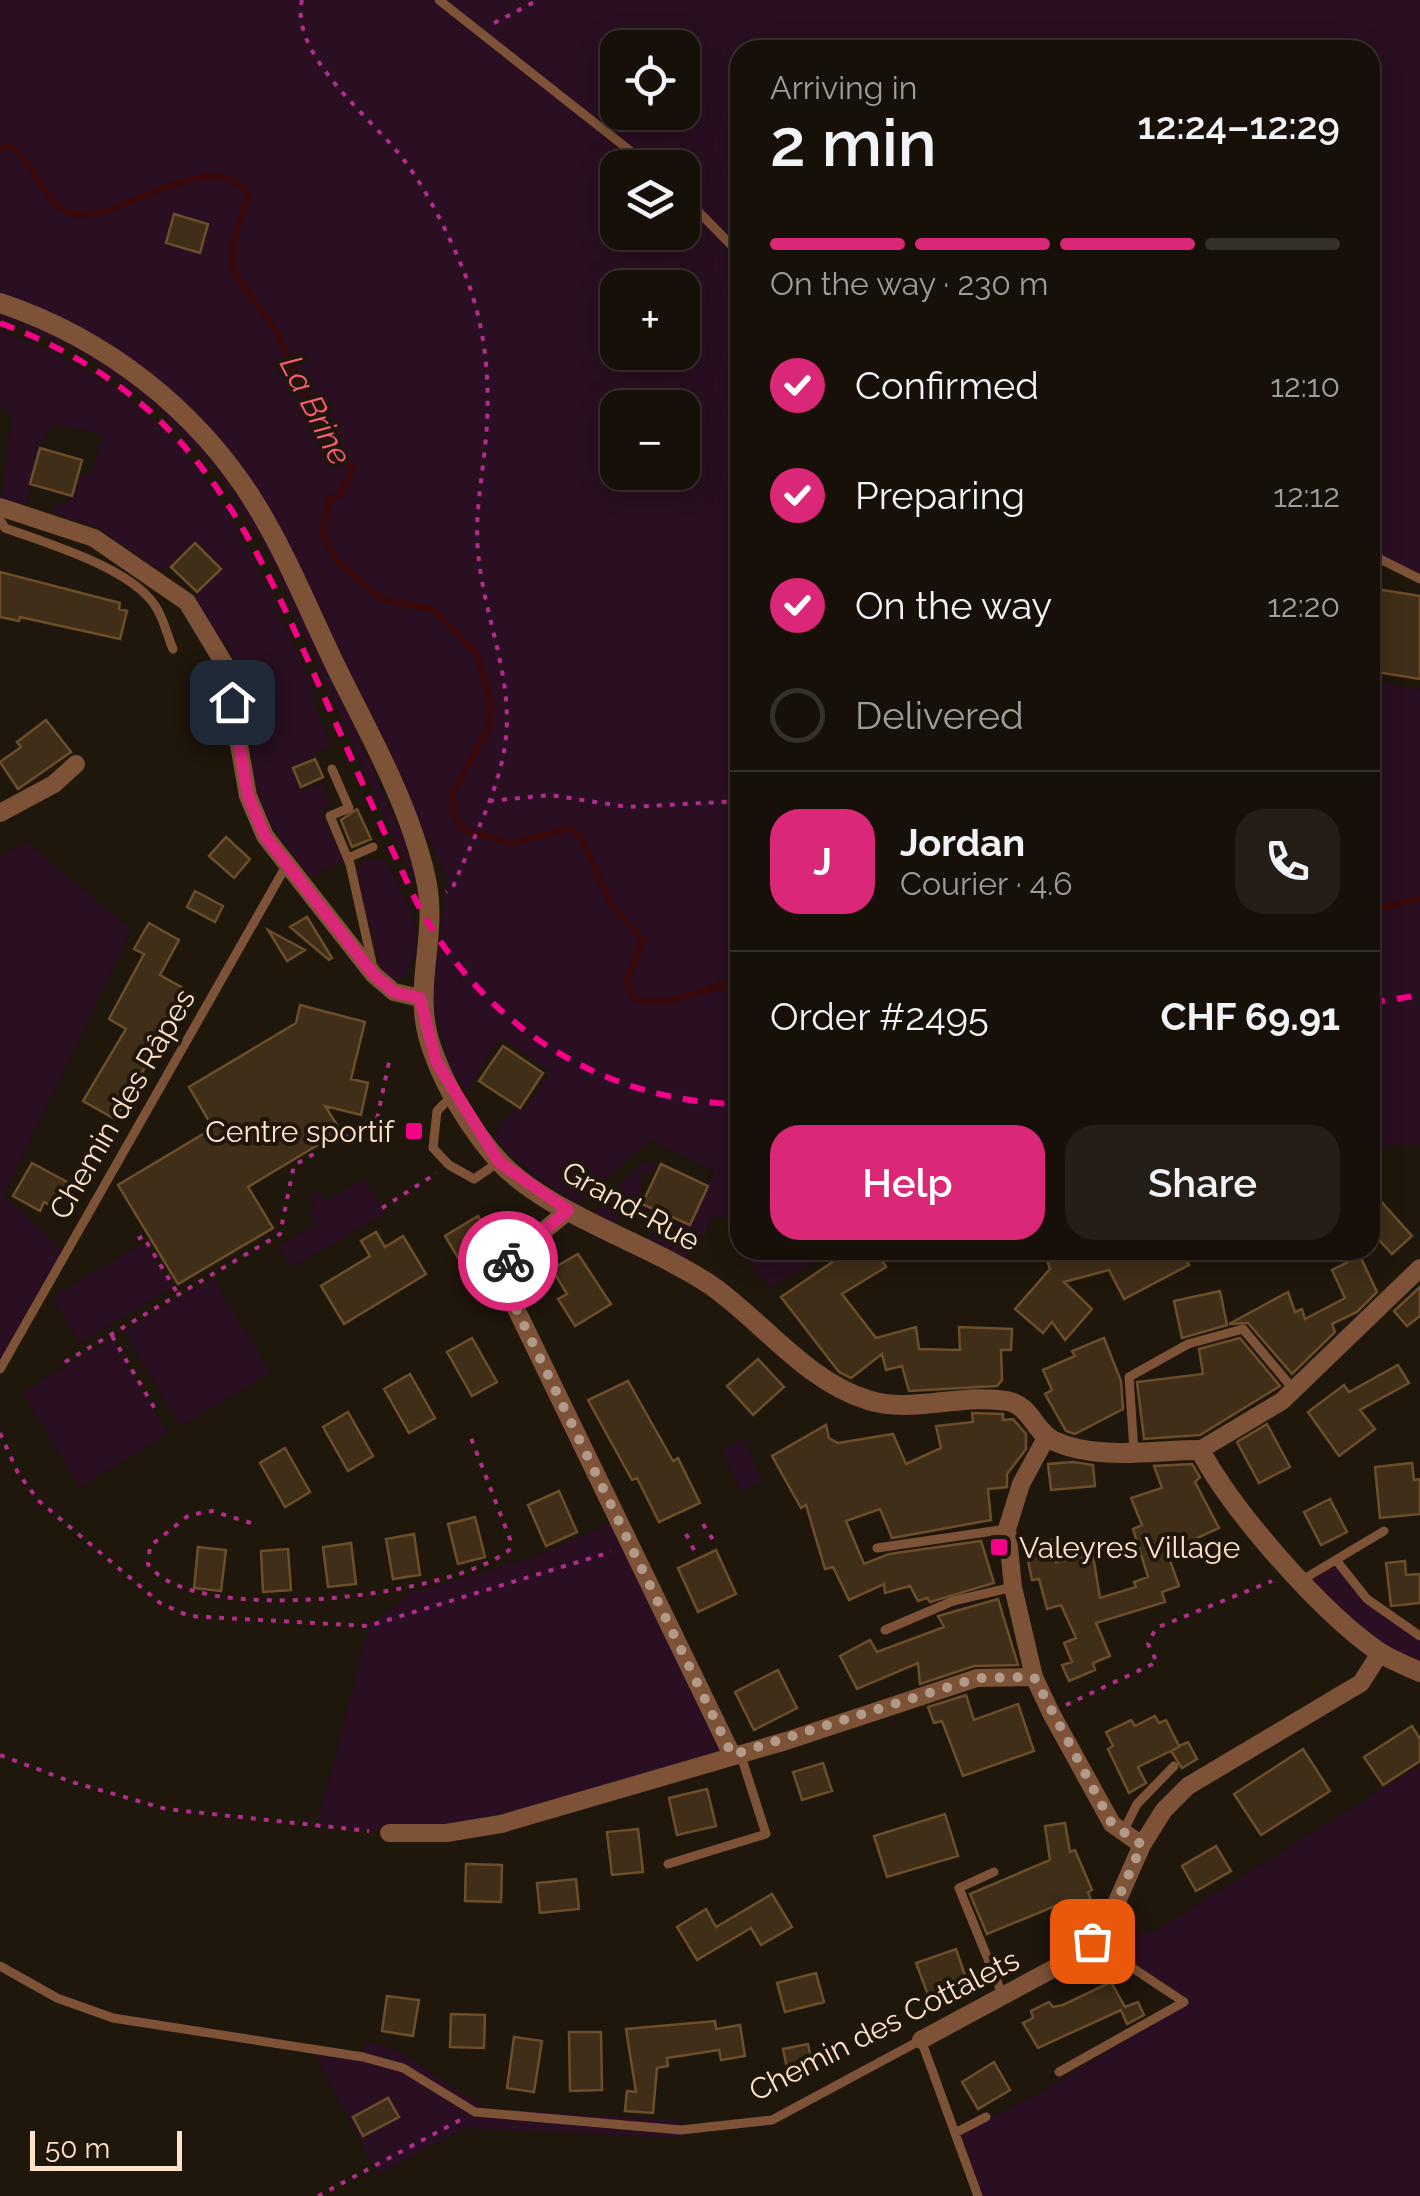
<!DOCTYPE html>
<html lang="en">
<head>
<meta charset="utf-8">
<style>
  body { margin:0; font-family:Raleway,sans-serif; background:#241e17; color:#f1f3f6; height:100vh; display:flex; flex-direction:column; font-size:38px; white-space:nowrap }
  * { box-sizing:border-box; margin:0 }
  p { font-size:32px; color:#9e9d9c }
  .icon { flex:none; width:55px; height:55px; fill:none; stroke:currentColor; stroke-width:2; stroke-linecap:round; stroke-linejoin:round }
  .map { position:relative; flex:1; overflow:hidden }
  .side { position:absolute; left:730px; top:40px; width:650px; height:1220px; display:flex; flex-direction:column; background:#171009; border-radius:30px; box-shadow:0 5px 25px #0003,0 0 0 2px #36302a }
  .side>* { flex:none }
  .tools { position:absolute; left:600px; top:30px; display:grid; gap:20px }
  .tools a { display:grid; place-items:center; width:100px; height:100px; border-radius:20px; background:#171009; box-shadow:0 5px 25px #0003,0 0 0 2px #36302a; font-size:50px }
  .scale { position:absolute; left:30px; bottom:25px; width:152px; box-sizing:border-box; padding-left:10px; border:5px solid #ffe2ca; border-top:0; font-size:28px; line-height:35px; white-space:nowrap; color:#ffe2ca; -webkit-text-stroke:8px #1f160c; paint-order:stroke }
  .pin { position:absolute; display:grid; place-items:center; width:85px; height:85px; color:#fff; margin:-42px; border-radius:20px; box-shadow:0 5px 15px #0006 }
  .courier { position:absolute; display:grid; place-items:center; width:100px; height:100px; margin:-50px; border:8px solid #db2777; border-radius:50%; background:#fff; color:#222; box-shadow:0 2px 12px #0007 }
  .head em { font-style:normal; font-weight:600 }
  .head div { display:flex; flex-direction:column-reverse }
  .head { display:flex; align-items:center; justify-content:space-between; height:170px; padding:0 40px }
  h1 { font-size:65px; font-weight:600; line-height:75px }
  .bar { display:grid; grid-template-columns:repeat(4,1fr); gap:15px 10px; align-content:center; height:120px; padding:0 40px }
  .bar i { height:12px; border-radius:8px; background:#36302a }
  .bar .selected { background:#db2777 }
  .bar p { grid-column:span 4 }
  .line { display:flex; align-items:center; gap:25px; padding:0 40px; border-top:2px solid #36302a }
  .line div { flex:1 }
  .round { display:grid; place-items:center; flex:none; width:105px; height:105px; border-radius:30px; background:#241e17 }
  ol { padding:0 40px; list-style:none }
  li { display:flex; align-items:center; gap:30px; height:110px }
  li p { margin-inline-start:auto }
  li .icon { padding:10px; border-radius:50%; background:#db2777; color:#fff; stroke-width:4 }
  li:last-child { color:#9e9d9c }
  li i { width:55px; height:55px; border:5px solid #36302a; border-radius:50% }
  .button { display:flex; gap:20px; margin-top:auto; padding:20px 40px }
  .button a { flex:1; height:115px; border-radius:30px; background:#db2777; color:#fff; font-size:40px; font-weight:600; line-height:115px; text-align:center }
  .button a+a { background:#241e17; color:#f1f3f6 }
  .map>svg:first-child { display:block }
  .green { fill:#290f21; fill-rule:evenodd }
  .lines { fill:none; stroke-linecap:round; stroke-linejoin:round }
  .stream { stroke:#3b090a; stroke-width:6 }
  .building { fill:#402e18; stroke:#6c4e2a; stroke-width:2.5 }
  .path { stroke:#b02d8b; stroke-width:4; stroke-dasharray:5 8; stroke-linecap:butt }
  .service { stroke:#7e5237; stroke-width:9 }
  .minor { stroke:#7e5237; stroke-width:18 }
  .tertiary { stroke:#7e5237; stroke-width:20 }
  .rail { stroke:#f40188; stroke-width:6; stroke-dasharray:15 12; stroke-linecap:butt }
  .done { stroke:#b19b88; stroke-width:10; stroke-dasharray:0 18 }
  .route { stroke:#db2777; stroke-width:12 }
  .poi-dot { fill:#f40188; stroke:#1f160c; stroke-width:4 }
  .labels { text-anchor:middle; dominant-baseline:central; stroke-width:8; stroke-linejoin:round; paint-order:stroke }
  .street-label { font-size:30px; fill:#ffe2ca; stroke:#1f160c }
  .poi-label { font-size:30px; fill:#ffe2ca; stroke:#1f160c; text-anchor:end }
  .water-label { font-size:32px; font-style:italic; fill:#fe5979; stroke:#1f160c }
</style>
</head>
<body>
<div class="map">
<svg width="1420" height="2196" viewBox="0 0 1420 2196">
  <rect width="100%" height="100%" fill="#1f160c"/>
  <path class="green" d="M0,0h436l214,167 -32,1v64h64l1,-35 57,59v970l-24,-11 -33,50 -36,-19 12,-25 8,4 5,-6 18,7 25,-55 -65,-31 -73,64 -56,-39 -25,-25 3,-14 16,-17 9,2 27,-39 -51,-34 -33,53 -16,-22 -20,-66 16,-126 -190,-374 -66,-86 -191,-116zM618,288h64v64h-64zM618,408h64v64h-64z
    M441,0h979v578l-50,-24v-504h-630v202l-57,-59 -1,-25 -28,-1zM618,48h64v64h-64z
    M0,312c84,27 167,86 222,155 27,34 44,75 63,113 46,91 86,184 127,277l9,32 -5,-1 -148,-335 -49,-78 -56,-62 -82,-61 -81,-34z
    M0,331c187,64 239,189 313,357v11l18,46 -38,23 10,23 19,-8 8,21 -9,7 22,51 -33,15 -39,-52 -13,-30 -28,-144 -38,-53 31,-30 -29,-27 -31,31 -65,-44 -45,-16 2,-9 10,3 15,-33 11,1 13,-40 -51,-10 -14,24 -15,65 -24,-7 12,-89 -12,-11z
    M1370,682l50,7v457h-50z
    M27,842l104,88 -127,265 60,58 -64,115v-512z
    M382,859c25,32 52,87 19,121l-12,-1 -7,-9 -27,-98 10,-12z
    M643,1161l13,3 -4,10 -7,-4 -7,14 5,2 -7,15 13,7 -2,5 -19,-12 -16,27 -23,-10z
    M364,1178l21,35 -93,55 -13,-22 37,-22 -8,-13 8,-5 -6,-5 1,-8 9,-1 4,10z
    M145,1242l28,45 -93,56 -28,-46z
    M740,1242v8h96l-66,38 -34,-41z
    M213,1278l57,95 -89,53 -57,-95z
    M112,1339l56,95 -88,53 -57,-95z
    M743,1439l19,42 -21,11 -19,-42z
    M615,1521l116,234 -230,68 -112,9 -72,-6 52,-199 42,-34 126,-37z
    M1335,1563l31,38 54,39v28l-39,-20 -76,-68z
    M1420,1765v431h-439l-22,-60 98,-53 134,-83 -92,-59 57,-10z
    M365,2042l31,7 90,60 194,11 1,18 -216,-10 -87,46 -65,-124 49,6z"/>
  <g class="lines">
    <path class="stream" d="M0,148l9,-2c30,15 35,73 77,69 42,-3 136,-71 162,-19l-16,49 2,28 44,61 31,73 25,28 18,34 -11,25 -12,5 -6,36 13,25 45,39 53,11 42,43 15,49 -3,27 -36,65 1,21 13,16 45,12 60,-15 10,10 31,68 31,33 -16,42 6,18 31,3 76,-21
      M1370,911l50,-13"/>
  </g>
  <path class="building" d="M174,214l34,10 -8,29 -34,-10z
    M40,448l42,12 -10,36 -42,-12z
    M195,543l26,26 -24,23 -26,-25z
    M0,572l120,31 -1,6 8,2 -7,28 -100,-22 -1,4 -19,-4z
    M1370,588l50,8v83l-50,-8z
    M46,720l25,32 -53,37 -18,-27 21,-15 -4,-5z
    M315,759l8,18 -22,10 -8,-19z
    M357,809l14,30 -19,8 -11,-27z
    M226,837l24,22 -16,19 -25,-22z
    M195,891l28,15 -8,16 -28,-15z
    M307,917l25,41 -3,2 -39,-33z
    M149,923l30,17 -19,35 23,13 -29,51 6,3 -45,77 -32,-18 43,-72 -17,-10 35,-65 -10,-5z
    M268,930l37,20 -18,11z
    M300,1005l65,17 -14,57 17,4 -7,32 -36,-9 16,25 -93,56 25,41 -95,56 -60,-99 95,-57 -24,-41 107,-64z
    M503,1046l40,27 -23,35 -41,-27z
    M32,1163l37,20 -14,25 -11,-6 -4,9 -27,-15z
    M661,1164l47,22 -18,39 -48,-21z
    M1370,1189l42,47 -20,18 -22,-24z
    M478,1216l15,26 -33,19 -15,-25z
    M376,1232l9,15 18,-11 23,38 -82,50 -23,-38 49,-30 -9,-15z
    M850,1250h26l10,17 -44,27 34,44 40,-11 3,22 41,1 -1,-23 53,2 -1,21h-10l1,30 -5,6 -88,5 -7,-25 -16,4 -4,-16 -31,24 -12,-6 -58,-75z
    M1044,1250h137l8,15 -65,34 -15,-29 -45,12 28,27 -27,31 -13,-18 -9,11 -28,-24 35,-40z
    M578,1254l33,50 -36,22 -17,-27 9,-5 -15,-25z
    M1360,1256l17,36 -20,20 -25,12 3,8 -43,42 -44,-51 -19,1 59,-32 7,20 7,-3 3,10 40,-21 -13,-28z
    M1420,1287v29l-13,10 -13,-15z
    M1220,1291l7,34 -45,13 -8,-37z
    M472,1338l25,44 -25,14 -25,-44z
    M1104,1338l17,43 2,28 -48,25 -9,-3 -21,-37 7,-4 -9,-20 32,-14 -3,-5z
    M1240,1338l40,48 -80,49 -56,4 -7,-57 66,-8 -4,-25z
    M758,1359l26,28 -31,28 -26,-29z
    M1398,1365l11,18 -49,27 15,19 -36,27 -31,-44 36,-27 5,7z
    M410,1374l25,44 -26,15 -25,-44z
    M628,1381l45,80 5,-3 22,45 -41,19 -22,-44 -5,2 -44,-80z
    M348,1412l25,44 -25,15 -25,-44z
    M972,1413l31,1v6l10,-1 13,15v15l-19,25v13l-19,2 3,31 -99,18 -12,-29 -34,12 18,43 25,-10 92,-13 13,42 -64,19 -3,-4 -9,3 -8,-15 -25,7 -1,-9 -35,16 -16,-33 -8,2 -19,-64 -5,3 -29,-52 54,-31 3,13 9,5 55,-9 13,30 35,-16 -5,-22 37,-4z
    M1267,1424l23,43 -31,16 -22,-41z
    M285,1448l25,44 -25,15 -25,-44z
    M1073,1462l20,3 2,21 -44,4 -3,-26z
    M1412,1463l2,17 6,-1v35l-40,4 -5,-51z
    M1192,1464l8,13 -5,5 24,46 -52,24 12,34 -17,6 3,10 -69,21 14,33 -17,7 2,7 -26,11 -7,-16 10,-3 -8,-19 12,-5 -15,-33 -14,4 -8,-30 -7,1 -7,-34 26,-6 5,22 37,-7 7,43 36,-11 -2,-5 14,-5 -15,-48 9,-4 -11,-27 31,-10 -8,-22z
    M559,1491l18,41 -31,14 -18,-41z
    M1330,1499l17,33 -26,13 -17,-33z
    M475,1517l10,40 -27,7 -10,-40z
    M414,1534l6,41 -27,4 -7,-40z
    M351,1543l5,41 -28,3 -5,-40z
    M198,1547l28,3 -5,41 -27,-3z
    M288,1549l3,41 -28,2 -2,-41z
    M716,1550l20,44 -38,18 -20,-44z
    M1405,1561l1,14 14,-1v29l-29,3 -5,-43z
    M998,1599l20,66 -44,1 -54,18 -2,-21 -61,26 -17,-33 30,-16 7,12 67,-25 -6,-11z
    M778,1670l19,38 -43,22 -19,-38z
    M966,1695l8,25 44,-16 16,47 -71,25 -21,-55 -8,2 -6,-16z
    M1155,1716l4,7 7,-3 13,26 9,-4 9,17 -15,9 -11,-17 8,-4 -41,20 8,16 -17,10 -21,-44 5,-3 -7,-14 25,-12 4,6z
    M1412,1726l8,13v22l-37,24 -19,-28z
    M1303,1749l27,42 -69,44 -27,-41z
    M823,1763l9,28 -30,9 -9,-28z
    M707,1789l9,37 -39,9 -8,-37z
    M945,1814l13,42 -71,21 -13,-41z
    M1065,1823l5,29 5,-2 17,40 -4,2 9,23 -3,9 -20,14 -14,-34 -73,30 -17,-40 80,-34 -5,-34z
    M638,1829l5,43 -31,3 -5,-43z
    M1216,1846l15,25 -35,20 -14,-25z
    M466,1864l36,1 -1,37 -36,-1z
    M576,1879l3,30 -39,4 -3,-30z
    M772,1894l20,33 -31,18 -10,-17 -54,32 -20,-33 29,-18 10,18z
    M956,1949l11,32 -39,14 -12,-32z
    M816,1973l8,29 -39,10 -8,-29z
    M1111,1982l14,25 13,-5 6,13 -17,9 -6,-14 -83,38 -15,-25 10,-5 -2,-7 18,-9 4,5 10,-2z
    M387,1996l32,4 -6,36 -31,-5z
    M451,2014l34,1 -1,33 -34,-1z
    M715,2021l1,8 24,-4 5,31 -24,4 -2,-10 -52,8 1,8 -11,2 -4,45 -28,-2 2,-20 9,1 -10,-63z
    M569,2032h32l1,58 -32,1z
    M514,2037l28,4 -8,51 -27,-4z
    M808,2044l5,25 -25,5 -5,-25z
    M994,2062l16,28 -32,19 -16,-27z
    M388,2098l11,19 -36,19 -10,-19z"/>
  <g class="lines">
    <path class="path" d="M302,0c-13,54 68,117 98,155 25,31 47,76 62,112 21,49 28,103 25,156 -2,42 -13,86 -9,128 5,65 37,129 27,194 -7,49 -34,97 -52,142l-7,5
      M494,23l44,-23
      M489,801l61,-6 78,12 112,-6
      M382,1208l55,-35
      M138,1239l5,-3 35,58
      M112,1336l46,78
      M65,1362l215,-128 14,-69 83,-46 13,-62
      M0,1433l18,40 21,28 121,102 29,13 179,10 243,-74
      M251,1523l-39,-12 -23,4 -39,31 -2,18c45,65 305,32 361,-14l1,-11 -39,-101
      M703,1524l14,22
      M686,1534l11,22
      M1066,1705l91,-43 -9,-18 8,-16 116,-47
      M0,1755l72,27 94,27 203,22
      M318,2196l144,-77"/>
    <path class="service" d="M439,0l213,168
      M682,195l58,59
      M0,520l5,8c41,15 123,39 149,76 9,12 13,31 19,45
      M1370,554l50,25
      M332,769l17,39 -19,8 20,48 24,108
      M348,858l25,-11
      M452,1096l-15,15 -4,37 16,17 25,14 25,-17
      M0,1369l286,-503
      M1134,1451l-5,-74 59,-33 55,-15 51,61
      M877,1548l130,-19
      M1336,1560l31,39 53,37
      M1302,1580l82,-49
      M885,1630l68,-29 60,-14
      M1123,1832l14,-28 37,-38
      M668,1864l98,-30 -25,-78
      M994,1872l-35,16 44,108
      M0,1966l57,32 56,20 250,39 40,11 72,44 206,18 91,-10 149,-80 57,156
      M1059,2072l125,-70 -92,-61
      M955,2133l31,-16"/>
    <path class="minor" d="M0,507l94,31 93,64 38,63 23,131 17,40 109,139 20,17 26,6
      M0,813l54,-29 22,-20
      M568,1211l-58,47 -7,10 2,18 227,469
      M1046,1438l-25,46 -14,45 6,58 21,90 17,36 61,111 30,21
      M1200,1450l82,-49 138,-133
      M389,1833h57l55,-9 285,-83 191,-63 57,-1
      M921,2040l154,-83 29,-26 38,-86 22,-35 24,-24 173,-103 19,-30"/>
    <path class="tertiary" d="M0,303c105,35 198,107 256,202 32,52 55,111 82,166 32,64 71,134 87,204 16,65 -18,115 10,182 13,35 38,75 63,103 47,53 153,84 214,126 51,36 94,95 156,114 43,14 94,-7 139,1 25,5 27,31 47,40 44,20 99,9 146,9 33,62 121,162 179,202 12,8 28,14 41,20"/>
    <path class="rail" d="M0,323c179,67 242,186 314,351 34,76 67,153 103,229 65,121 184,199 323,201
      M1370,1003l50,-8"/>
  </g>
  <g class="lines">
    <path class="done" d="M508,1261l-6,7 3,18 227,469 245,-77 57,-1 78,147 30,21 -38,85 -12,11"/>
    <path class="route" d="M232,702l16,94 17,40 109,139 20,17 26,6 16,63 63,101 69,48 -60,51"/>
  </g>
  <g class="poi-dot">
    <rect x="404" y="1121" width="20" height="20" rx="5"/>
    <rect x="989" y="1537" width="20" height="20" rx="5"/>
  </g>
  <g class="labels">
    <g class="street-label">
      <text transform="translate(122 1104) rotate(-60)">Chemin des Râpes</text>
      <text transform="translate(631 1206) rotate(29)">Grand-Rue</text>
      <text transform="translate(884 2025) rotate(-27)">Chemin des Cottalets</text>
    </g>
    <g class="poi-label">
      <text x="394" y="1131">Centre sportif</text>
      <text x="1019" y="1547" text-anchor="start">Valeyres Village</text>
    </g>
    <g class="water-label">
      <text transform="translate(316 410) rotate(63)">La Brine</text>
    </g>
  </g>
</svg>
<div class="tools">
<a><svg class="icon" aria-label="locate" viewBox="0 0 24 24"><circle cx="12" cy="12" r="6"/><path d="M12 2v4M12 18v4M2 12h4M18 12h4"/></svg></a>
<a><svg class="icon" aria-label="layers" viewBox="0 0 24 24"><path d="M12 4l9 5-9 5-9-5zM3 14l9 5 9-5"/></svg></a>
<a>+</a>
<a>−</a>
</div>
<div class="scale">50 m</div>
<div class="pin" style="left:1092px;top:1941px;background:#ea580c"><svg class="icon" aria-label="bag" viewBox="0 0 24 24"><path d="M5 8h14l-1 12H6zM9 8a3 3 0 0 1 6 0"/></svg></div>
<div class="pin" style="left:232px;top:702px;background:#1f2937"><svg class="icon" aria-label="home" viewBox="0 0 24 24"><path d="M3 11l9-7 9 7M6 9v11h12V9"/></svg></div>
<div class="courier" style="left:508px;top:1261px"><svg class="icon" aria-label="bike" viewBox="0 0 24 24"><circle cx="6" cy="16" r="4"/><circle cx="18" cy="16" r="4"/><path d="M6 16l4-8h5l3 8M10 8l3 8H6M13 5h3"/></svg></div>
<section class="side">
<div class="head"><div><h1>2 min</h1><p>Arriving in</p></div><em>12:24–12:29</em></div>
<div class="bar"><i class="selected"></i><i class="selected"></i><i class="selected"></i><i></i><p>On the way · 230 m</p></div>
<ol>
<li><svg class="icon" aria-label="check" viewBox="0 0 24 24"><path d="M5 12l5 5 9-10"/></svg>Confirmed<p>12:10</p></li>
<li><svg class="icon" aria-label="check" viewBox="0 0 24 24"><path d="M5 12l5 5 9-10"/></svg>Preparing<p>12:12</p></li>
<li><svg class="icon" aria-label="check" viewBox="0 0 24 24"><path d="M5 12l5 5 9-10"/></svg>On the way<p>12:20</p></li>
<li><i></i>Delivered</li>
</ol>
<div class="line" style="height:180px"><b class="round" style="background:#db2777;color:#fff">J</b><div><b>Jordan</b><p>Courier · 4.6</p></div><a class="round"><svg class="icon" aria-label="phone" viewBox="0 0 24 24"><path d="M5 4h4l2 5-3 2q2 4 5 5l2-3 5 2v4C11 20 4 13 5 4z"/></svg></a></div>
<div class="line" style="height:130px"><div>Order #2495</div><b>CHF 69.91</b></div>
<div class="button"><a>Help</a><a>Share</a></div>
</section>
</div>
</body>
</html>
